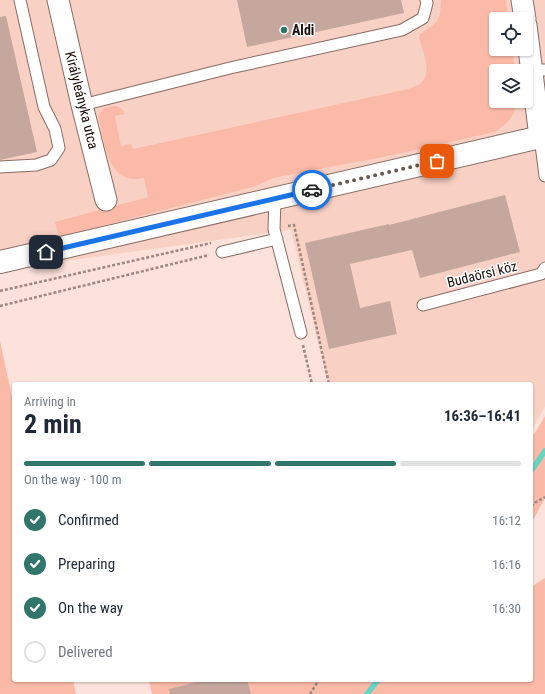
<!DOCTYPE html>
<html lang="en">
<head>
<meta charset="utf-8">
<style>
  body { margin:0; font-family:"Roboto Condensed",sans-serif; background:#f2f2f3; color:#1f2937; height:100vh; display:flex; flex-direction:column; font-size:15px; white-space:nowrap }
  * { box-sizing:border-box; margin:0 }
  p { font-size:13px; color:#747a83 }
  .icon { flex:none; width:22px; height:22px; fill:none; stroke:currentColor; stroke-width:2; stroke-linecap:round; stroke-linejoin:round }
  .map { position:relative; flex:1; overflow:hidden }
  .panel { position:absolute; left:12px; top:382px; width:521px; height:300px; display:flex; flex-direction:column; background:#fff; border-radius:4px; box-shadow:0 1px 3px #0004 }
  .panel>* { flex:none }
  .controls { position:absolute; left:489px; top:12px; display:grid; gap:8px }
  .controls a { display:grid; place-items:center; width:44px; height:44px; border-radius:4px; background:#fff; box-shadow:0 1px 3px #0004; font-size:20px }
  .pin { position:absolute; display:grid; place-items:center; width:34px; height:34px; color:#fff; margin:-17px; border-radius:8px; box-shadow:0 2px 6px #0006 }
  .courier { position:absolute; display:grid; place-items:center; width:40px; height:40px; margin:-20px; border:3px solid #1a73e8; border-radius:50%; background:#fff; color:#222; box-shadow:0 1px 5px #0007 }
  .head em { font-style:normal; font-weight:700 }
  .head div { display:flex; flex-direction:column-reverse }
  .head { display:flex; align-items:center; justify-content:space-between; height:68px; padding:0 12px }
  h1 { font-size:26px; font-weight:700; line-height:30px }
  .bar { display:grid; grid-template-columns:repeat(4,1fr); gap:6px 4px; align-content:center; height:48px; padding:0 12px }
  .bar i { height:5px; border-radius:3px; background:#e0e1e3 }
  .bar .selected { background:#31766b }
  .bar p { grid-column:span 4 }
  ol { padding:0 12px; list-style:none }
  li { display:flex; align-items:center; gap:12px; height:44px }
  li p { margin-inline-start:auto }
  li .icon { padding:4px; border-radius:50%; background:#31766b; color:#fff; stroke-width:4 }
  li:last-child { color:#747a83 }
  li i { width:22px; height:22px; border:2px solid #e0e1e3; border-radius:50% }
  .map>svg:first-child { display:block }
  .built { fill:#f9d1c4; fill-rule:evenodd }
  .green { fill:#fabaa7 }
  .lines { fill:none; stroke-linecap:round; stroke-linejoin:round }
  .stream { stroke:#64d5c2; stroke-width:5.5 }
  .building { fill:#c6a79d }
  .lane-casing { stroke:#886c63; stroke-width:13 }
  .street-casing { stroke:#886c63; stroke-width:23 }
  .secondary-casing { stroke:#886c63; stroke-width:24 }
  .path { stroke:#9b8781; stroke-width:2.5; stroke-dasharray:3 2; stroke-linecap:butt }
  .lane { stroke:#fff; stroke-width:11 }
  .street { stroke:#fff; stroke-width:21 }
  .secondary { stroke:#fff; stroke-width:22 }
  .done { stroke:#685853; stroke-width:4; stroke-dasharray:0 7.2 }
  .route { stroke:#1a73e8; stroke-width:5 }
  .poi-dot { fill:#31766b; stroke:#fff; stroke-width:1.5 }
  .labels { text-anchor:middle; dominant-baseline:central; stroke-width:3; stroke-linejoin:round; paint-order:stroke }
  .poi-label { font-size:14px; font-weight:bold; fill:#190e0b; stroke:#fff; text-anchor:start }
  .street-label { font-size:14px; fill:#190e0b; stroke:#fff }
</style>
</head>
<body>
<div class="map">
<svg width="545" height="694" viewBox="0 0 545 694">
  <rect width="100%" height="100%" fill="#fce2da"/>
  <path class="built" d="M0,0h545v407l-14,24v-47h-203l-37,-154 -291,40zM496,19h30v30h-30zM496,71h30v30h-30z"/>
  <path class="green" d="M441,0h65l2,19h-12v30h16l3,22h-19v30h21c-3,17 -8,21 -22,31l-102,23 -120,23 -17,8 -197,51 -4,-15 93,-25 -4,-19c-6,1 -13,2 -19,-1 -19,-7 -22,-43 -27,-61l6,-8c9,-2 16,-5 21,6l-10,2 6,30 10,-2 2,5 275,-60c3,-1 8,-3 12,-5 13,-10 3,-32 -1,-46l1,-4c19,-12 20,-12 21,-34z
    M0,341l14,65v274h59l3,14h-76z
    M545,416v82l-14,26v-85z
    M545,578v116h-393l-3,-14h382v-93z"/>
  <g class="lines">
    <path class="stream" d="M531,471l14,-20
      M367,694l11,-14"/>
  </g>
  <path class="building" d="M237,0h164l3,13 -157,34z
    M6,16l31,136 -37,8v-143z
    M505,195l15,57 -100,26 -8,-28 -62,14 10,44 30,-7 7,33 -68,15 -24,-106 84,-19v1z
    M205,680h42l4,14h-81l-1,-5z"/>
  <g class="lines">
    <g class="lane-casing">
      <path id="lane" d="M533,70h12
        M82,105l148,-37 172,-38 21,-12 4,-15 -1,-3
        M540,137l5,39
        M0,167l36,-2 15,-5 8,-12 -4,-19 -11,-22 -24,-107
        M275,199l-1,30 27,104
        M222,252l55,-13
        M423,305l118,-31 4,-6"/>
    </g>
    <g class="street-casing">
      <path id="street" d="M58,0l24,105 24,95
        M522,0l3,19
        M526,25l14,112"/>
    </g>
    <g class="secondary-casing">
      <path id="secondary" d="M0,262l545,-126"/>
    </g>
    <path class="path" d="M288,226l6,-1 35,159
      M0,291l211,-48
      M0,306l209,-51
      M303,345l9,39
      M531,506l5,-4 9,-5
      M310,694l9,-14"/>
    <use href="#lane" class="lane"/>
    <use href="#street" class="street"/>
    <use href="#secondary" class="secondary"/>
  </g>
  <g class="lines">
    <path class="done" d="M312,190l125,-29"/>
    <path class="route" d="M46,252l266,-62"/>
  </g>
  <circle class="poi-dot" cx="284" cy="30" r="4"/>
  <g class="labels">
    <g class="poi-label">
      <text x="292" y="30">Aldi</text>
    </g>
    <g class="street-label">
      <text transform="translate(82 100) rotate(76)">Királyleányka utca</text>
      <text transform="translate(482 274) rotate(-14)">Budaörsi köz</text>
    </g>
  </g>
</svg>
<div class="controls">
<a><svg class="icon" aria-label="locate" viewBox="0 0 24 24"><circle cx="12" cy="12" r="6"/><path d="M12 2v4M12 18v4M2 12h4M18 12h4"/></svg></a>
<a><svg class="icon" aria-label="layers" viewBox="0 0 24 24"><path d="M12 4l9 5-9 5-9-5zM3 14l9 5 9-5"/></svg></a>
</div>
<div class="pin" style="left:437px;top:161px;background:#ea580c"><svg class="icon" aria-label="bag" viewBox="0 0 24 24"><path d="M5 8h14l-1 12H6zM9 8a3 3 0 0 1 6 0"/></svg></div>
<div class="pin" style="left:46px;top:252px;background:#1f2937"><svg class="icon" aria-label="home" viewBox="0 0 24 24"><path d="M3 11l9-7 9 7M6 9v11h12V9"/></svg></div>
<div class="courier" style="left:312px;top:190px"><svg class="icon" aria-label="car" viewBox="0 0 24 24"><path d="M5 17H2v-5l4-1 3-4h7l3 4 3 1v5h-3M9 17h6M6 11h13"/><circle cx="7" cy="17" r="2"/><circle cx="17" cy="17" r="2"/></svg></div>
<section class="panel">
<div class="head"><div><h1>2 min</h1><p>Arriving in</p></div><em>16:36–16:41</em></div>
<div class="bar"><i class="selected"></i><i class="selected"></i><i class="selected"></i><i></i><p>On the way · 100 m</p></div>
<ol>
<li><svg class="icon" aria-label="check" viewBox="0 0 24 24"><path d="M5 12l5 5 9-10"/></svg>Confirmed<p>16:12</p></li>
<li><svg class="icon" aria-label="check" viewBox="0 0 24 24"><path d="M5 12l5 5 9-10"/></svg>Preparing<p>16:16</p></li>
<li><svg class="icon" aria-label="check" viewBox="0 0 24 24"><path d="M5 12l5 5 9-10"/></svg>On the way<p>16:30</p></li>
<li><i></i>Delivered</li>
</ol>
</section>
</div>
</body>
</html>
